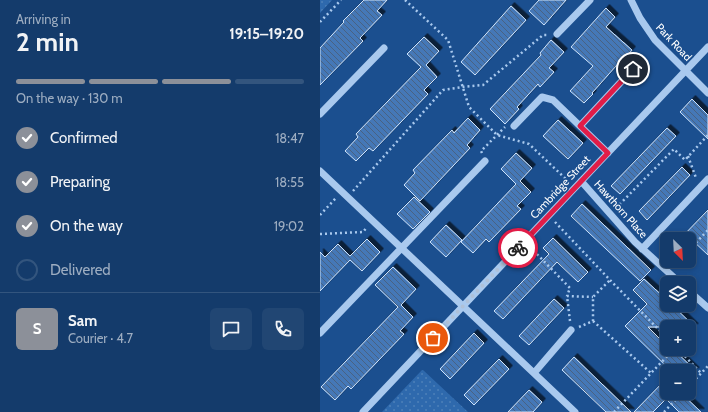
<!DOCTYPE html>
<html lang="en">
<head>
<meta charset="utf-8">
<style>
  body { margin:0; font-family:Cabin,sans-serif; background:#214673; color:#f1f3f6; height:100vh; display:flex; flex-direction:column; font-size:15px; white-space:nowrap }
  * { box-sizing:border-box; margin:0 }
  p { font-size:13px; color:#9dadc1 }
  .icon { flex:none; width:22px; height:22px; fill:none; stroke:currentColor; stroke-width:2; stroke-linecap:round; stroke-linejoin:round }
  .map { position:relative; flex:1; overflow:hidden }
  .drawer { display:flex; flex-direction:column; background:#143b6b; width:320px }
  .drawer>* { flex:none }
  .needle { width:26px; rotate:156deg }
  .tools { position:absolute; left:340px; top:232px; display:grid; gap:8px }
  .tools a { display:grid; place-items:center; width:36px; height:36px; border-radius:6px; background:#143b6b; box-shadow:0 2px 6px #0003,0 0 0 1px #33557e; font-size:20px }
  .pin { position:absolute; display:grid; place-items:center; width:34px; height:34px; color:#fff; margin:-17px; border:2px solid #fff; border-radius:50%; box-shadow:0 1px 4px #0007 }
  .courier { position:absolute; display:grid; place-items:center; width:40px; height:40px; margin:-20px; border:3px solid #e11d48; border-radius:50%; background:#fff; color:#222; box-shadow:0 1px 5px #0007 }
  .summary em { font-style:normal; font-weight:800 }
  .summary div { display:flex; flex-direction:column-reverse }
  .summary { display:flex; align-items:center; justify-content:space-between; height:68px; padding:0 16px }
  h1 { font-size:26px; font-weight:800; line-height:30px }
  .bar { display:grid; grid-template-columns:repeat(4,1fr); gap:6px 4px; align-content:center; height:48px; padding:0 16px }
  .bar i { height:5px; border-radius:3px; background:#33557e }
  .bar .active { background:#8c9099 }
  .bar p { grid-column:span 4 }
  .line { display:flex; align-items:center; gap:10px; padding:0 16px; border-top:1px solid #33557e }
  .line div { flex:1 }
  .round { display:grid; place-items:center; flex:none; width:42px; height:42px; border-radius:6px; background:#214673 }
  ol { padding:0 16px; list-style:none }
  li { display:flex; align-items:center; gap:12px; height:44px }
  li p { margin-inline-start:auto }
  li .icon { padding:4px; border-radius:50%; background:#8c9099; color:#fff; stroke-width:4 }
  li:last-child { color:#9dadc1 }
  li i { width:22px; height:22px; border:2px solid #33557e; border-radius:50% }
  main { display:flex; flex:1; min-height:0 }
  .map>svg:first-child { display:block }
  .grass { fill:url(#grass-dots) }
  .building { fill:url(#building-back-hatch); stroke:#cfe3fa; filter:url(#shadow) }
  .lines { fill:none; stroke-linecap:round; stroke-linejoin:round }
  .path { stroke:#a9c9ee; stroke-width:2.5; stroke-dasharray:2 3; stroke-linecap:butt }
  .minor { stroke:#a9c9ee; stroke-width:7 }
  .done { stroke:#afc1d8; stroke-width:4; stroke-dasharray:0 7.2 }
  .route { stroke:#e11d48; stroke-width:5 }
  .labels { text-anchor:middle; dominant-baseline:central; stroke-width:3.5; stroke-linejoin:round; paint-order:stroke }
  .street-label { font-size:11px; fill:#fff; stroke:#1b4f8f }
</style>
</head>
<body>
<main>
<section class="drawer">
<div class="summary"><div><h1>2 min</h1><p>Arriving in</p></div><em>19:15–19:20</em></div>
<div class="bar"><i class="active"></i><i class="active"></i><i class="active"></i><i></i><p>On the way · 130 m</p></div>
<ol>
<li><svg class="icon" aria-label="check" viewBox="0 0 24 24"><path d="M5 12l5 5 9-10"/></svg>Confirmed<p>18:47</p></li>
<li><svg class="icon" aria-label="check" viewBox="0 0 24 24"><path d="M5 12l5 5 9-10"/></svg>Preparing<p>18:55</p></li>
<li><svg class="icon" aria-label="check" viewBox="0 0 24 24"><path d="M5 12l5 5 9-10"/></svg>On the way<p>19:02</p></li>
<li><i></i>Delivered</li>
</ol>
<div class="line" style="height:72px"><b class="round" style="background:#8c9099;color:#fff">S</b><div><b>Sam</b><p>Courier · 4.7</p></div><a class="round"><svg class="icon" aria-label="chat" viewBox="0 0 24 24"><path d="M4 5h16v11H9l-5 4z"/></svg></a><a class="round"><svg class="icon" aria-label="phone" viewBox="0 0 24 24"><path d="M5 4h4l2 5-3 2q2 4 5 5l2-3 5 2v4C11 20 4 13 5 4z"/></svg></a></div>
</section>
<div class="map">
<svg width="388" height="412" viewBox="0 0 388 412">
  <defs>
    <pattern id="grass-dots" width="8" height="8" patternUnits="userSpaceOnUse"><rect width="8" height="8" fill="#2e69ad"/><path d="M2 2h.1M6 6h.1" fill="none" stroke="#4d80b9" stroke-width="1.8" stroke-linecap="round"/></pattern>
    <pattern id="building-back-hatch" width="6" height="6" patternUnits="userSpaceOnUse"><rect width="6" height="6" fill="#4478b7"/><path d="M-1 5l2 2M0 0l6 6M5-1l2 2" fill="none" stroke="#486282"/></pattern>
    <filter id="shadow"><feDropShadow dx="3.5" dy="-3.5" stdDeviation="0" flood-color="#0009"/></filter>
  </defs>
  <rect width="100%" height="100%" fill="#1b4f8f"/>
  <path class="grass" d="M0,0h12l-12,13z
    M102,370h1l45,42h-86z"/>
  <path class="building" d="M44,0h23l-10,11 5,4 -22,23 3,3 -43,44v-37l24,-26 -1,-1z
    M219,0h27l-22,25 -15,-14z
    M191,6l15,14 -51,55 -14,-13z
    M286,8l9,9 -9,10 26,23 -7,8 -1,-1 -32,36 1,1 -9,9 -14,-12 23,-25 -22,-19z
    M104,37l15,14 -13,14 11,12 -13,13 4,4 -55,57 -4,-3 -13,13 -11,-10 13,-14 -2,-3 65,-67 -14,-13z
    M231,40l13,12 -15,16 5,4 -14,15 -2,-3 -21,23 2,2 -14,15 -15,-15 51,-54 -1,-2z
    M372,99l16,16v24l-28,-27z
    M148,118l12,12 -13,15 3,3 -50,53 -16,-16 11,-12 -2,-3 39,-40 2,3z
    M238,120l25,23 -15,16 -25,-23z
    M347,128l9,8 -56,58 -9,-8z
    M196,153l16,15 -12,13 11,11 -14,14 4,3 -32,33 -3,-3 -13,14 -12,-11 55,-58 -15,-15z
    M362,167l8,8 -43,45 -8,-9z
    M94,197l16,15 -17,17 -16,-15z
    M262,204l69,66 -11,11 -69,-65z
    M388,210v45l-17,-16h-11z
    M126,225l16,15 -16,17 -16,-15z
    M233,238l35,34 -10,10 -21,-20 -54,57 -9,-8 55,-57 -6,-6z
    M47,239l13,13 -18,19 -12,-11 -30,31v-39l5,5 13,-13 12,12z
    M73,267l23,22 -15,16 12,12 -13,14 4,3 -53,55 -3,-3 -13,14 -14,-13 77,-80 -23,-22z
    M324,279l23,21v5h5l23,22h-47l19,19v3h6l23,22h-25l-46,-45 22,-22 -14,-14z
    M234,299l10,9 -35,37 -10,-9z
    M154,333l10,10 -34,36 -10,-10z
    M254,357l57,55h-25l-44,-42z
    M179,359l10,10 -35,36 -10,-10z
    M347,378v15h14l20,19h-22l-13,-13 -13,13h-19z
    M209,390l13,12 -9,10h-25z"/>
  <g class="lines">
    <path class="path" d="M85,0l43,40 21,67 28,28 32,9 39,37
      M0,22l21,-22
      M162,153l-1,-2 24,-24
      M368,156l8,22
      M33,191l90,-101 20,-3 20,-2 60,-50h5
      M296,208l58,-59 11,11 23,-25
      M0,215l16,-17
      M235,222l55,58 57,58
      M0,234l43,-2 4,-5
      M210,247l40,41 -3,8
      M369,250l19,-20
      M353,266l5,-5
      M250,321l-3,-25 26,1
      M273,321l58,52
      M259,327l14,-6v-24l17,-17
      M358,349l23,24
      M369,386l19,-20
      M294,412l60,-63
      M344,412l18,-19"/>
    <path class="minor" d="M311,0l9,18 15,22 53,53
      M237,34l33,-34
      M0,114l64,-66
      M194,126l28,-29 11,3 55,53
      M260,126l53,-57
      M0,171l255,241
      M261,181l54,61 45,41
      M322,249l66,-70
      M369,291l19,17
      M0,333l165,-172
      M214,373l37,-43
      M43,412l345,-365"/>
  </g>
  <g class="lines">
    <path class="done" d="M113,338l85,-90"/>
    <path class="route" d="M198,248l90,-95 -28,-27 53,-57"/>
  </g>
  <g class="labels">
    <g class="street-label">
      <text transform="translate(354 42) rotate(47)">Park Road</text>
      <text transform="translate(240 187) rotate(-47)">Cambridge Street</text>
      <text transform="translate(301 209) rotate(48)">Hawthorn Place</text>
    </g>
  </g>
</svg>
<div class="tools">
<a><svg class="needle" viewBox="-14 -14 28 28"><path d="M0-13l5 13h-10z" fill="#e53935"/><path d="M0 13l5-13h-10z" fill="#9dadc1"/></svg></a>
<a><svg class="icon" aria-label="layers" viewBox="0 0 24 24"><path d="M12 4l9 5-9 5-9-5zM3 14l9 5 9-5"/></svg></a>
<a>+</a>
<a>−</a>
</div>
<div class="pin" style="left:113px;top:338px;background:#ea580c"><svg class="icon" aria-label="bag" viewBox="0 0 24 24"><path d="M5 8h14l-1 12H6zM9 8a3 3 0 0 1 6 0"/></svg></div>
<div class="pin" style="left:313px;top:69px;background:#1f2937"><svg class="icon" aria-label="home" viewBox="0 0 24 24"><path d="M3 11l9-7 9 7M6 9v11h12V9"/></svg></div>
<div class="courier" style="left:198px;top:248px"><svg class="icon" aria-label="bike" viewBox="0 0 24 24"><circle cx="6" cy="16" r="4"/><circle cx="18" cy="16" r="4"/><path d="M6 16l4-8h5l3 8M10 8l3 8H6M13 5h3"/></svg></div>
</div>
</main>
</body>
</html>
